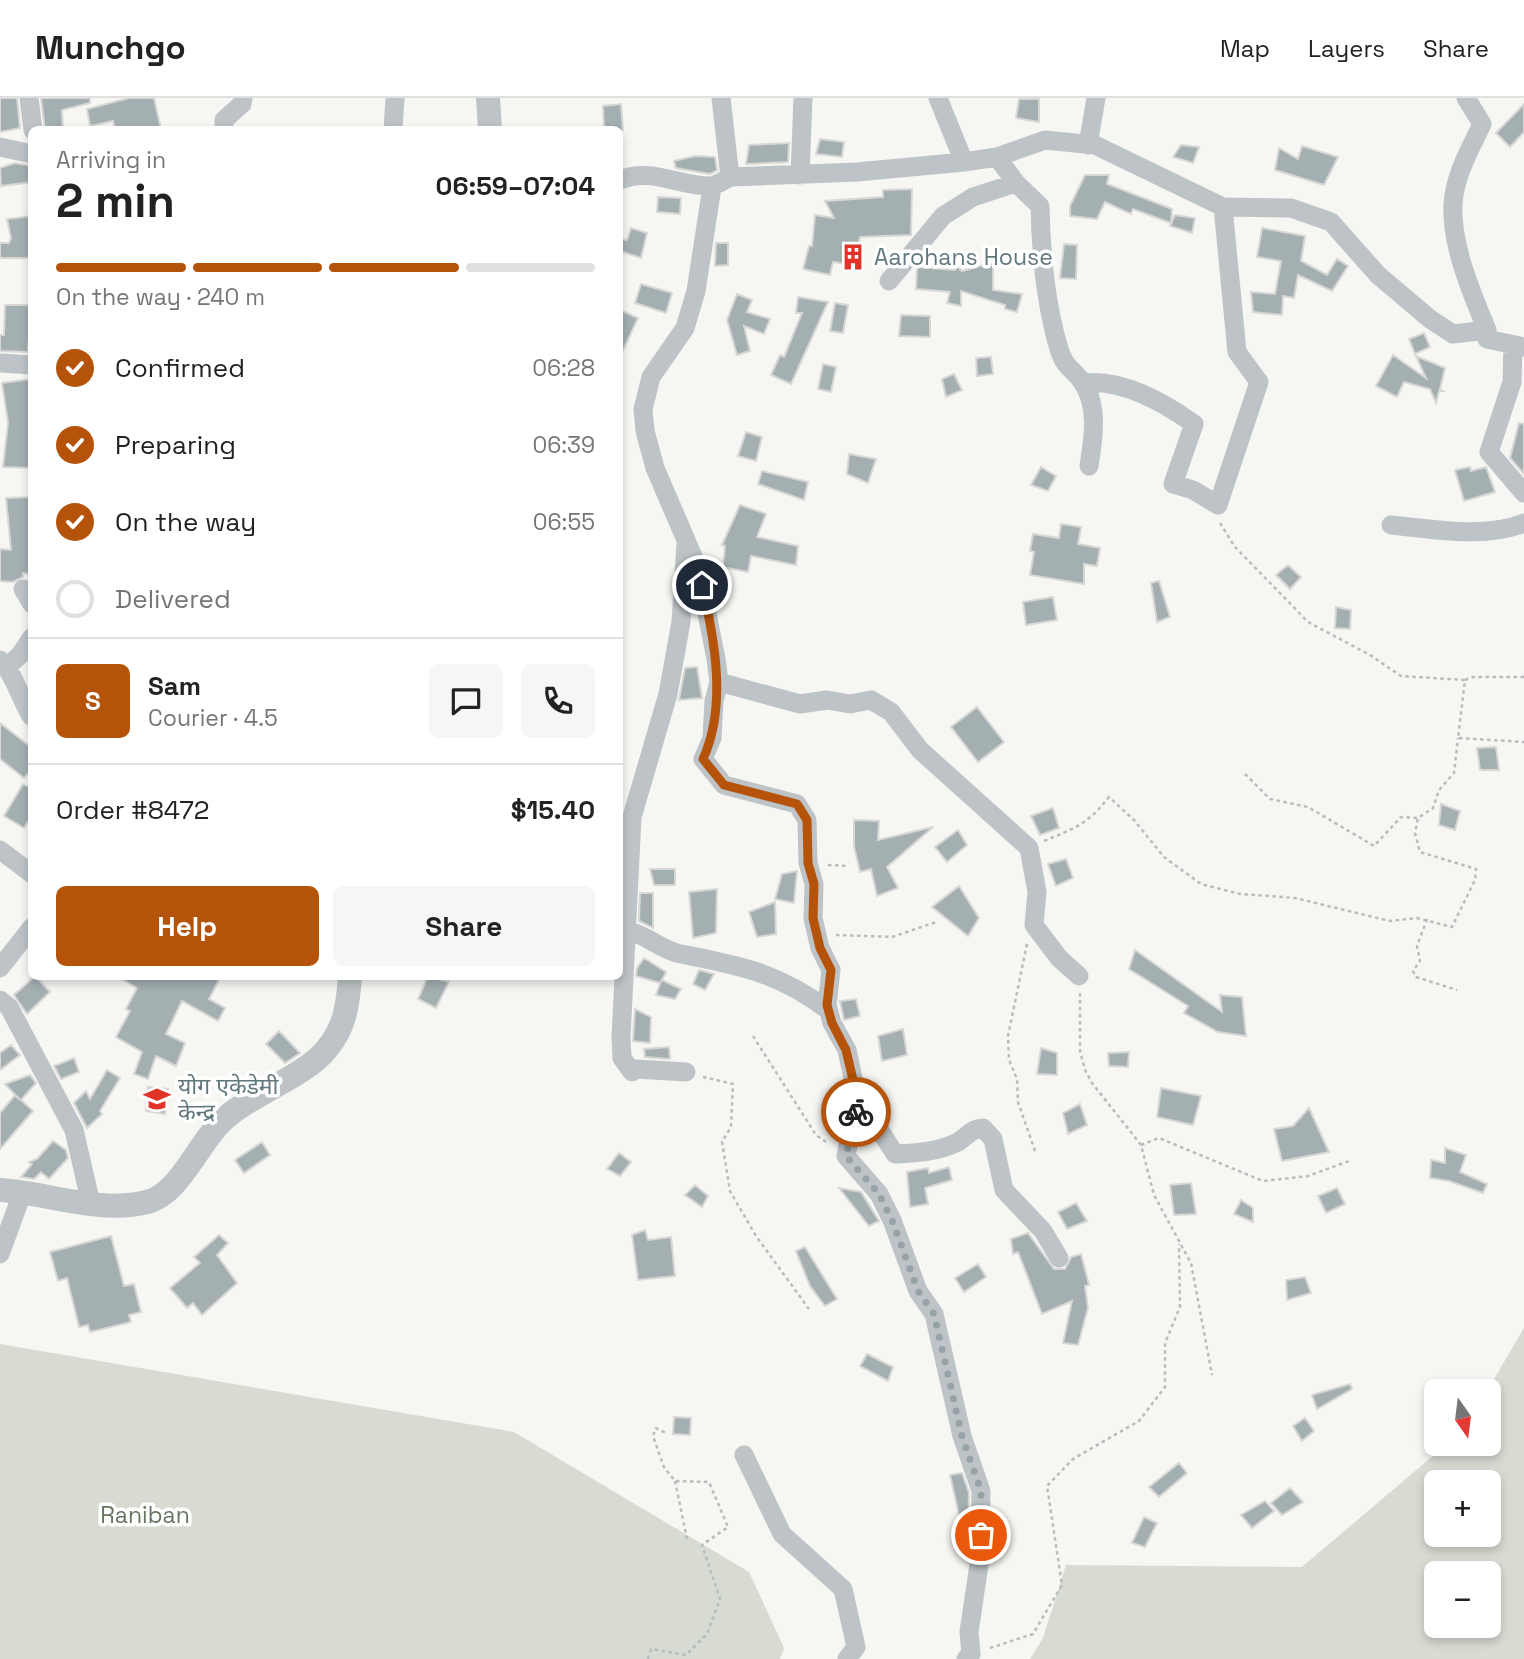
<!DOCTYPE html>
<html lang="en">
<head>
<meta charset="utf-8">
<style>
  body { margin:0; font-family:"Space Grotesk","Noto Sans Devanagari",sans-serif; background:#f6f6f6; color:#222; height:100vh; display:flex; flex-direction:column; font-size:26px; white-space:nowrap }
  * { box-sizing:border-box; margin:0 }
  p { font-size:23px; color:#767676 }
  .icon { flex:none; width:38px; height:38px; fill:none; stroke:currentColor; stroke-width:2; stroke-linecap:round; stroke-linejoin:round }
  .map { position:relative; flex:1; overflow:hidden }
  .drawer { position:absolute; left:28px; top:28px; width:595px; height:854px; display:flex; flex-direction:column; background:#fff; border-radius:10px; box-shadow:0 4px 10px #0003 }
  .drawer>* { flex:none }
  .needle { width:46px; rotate:166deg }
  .fabs { position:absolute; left:1424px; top:1281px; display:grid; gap:14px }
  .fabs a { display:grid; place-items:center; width:77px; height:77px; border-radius:10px; background:#fff; box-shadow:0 4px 10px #0003; font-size:35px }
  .pin { position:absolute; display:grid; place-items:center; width:60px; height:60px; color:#fff; margin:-30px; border:4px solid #fff; border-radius:50%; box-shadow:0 2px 7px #0007 }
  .courier { position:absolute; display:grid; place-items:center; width:70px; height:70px; margin:-35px; border:5px solid #b45309; border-radius:50%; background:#fff; color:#222; box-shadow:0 2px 9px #0007 }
  .headline em { font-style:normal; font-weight:700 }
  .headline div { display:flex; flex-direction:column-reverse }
  .headline { display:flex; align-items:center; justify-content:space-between; height:119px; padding:0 28px }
  h1 { font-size:46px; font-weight:700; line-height:52px }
  .bar { display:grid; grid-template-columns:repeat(4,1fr); gap:10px 7px; align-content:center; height:84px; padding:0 28px }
  .bar i { height:9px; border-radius:5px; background:#e0e0e0 }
  .bar .on { background:#b45309 }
  .bar p { grid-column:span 4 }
  .line { display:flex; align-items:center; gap:18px; padding:0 28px; border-top:2px solid #e0e0e0 }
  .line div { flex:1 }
  .round { display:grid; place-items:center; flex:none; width:74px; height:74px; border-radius:10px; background:#f6f6f6 }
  ol { padding:0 28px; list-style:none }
  li { display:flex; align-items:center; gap:21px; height:77px }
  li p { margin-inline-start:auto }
  li .icon { padding:7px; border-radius:50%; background:#b45309; color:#fff; stroke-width:4 }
  li:last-child { color:#767676 }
  li i { width:38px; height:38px; border:4px solid #e0e0e0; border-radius:50% }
  .cta { display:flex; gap:14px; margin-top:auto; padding:14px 28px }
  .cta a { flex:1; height:80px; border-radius:10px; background:#b45309; color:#fff; font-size:28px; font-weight:700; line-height:80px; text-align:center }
  .cta a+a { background:#f6f6f6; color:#222 }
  header { display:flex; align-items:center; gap:42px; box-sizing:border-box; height:98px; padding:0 35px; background:#fff; border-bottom:2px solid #e0e0e0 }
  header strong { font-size:33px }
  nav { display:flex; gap:38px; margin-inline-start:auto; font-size:24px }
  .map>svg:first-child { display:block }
  .green { fill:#d7dbd2; fill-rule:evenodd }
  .building { fill:#a4afb2; stroke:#d8d7d6; stroke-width:2 }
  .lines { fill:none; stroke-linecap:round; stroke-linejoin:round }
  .path { stroke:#b7bcbe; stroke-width:2.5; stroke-dasharray:3.5 3.5; stroke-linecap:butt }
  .minor { stroke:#bdc3c6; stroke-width:19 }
  .tertiary { stroke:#bdc3c6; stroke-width:24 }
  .done { stroke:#95a3a7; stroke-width:7; stroke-dasharray:0 12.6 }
  .route { stroke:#b45309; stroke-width:9 }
  .labels { text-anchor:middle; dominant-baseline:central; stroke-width:7; stroke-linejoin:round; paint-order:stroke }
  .poi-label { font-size:23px; fill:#61777e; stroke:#fff; text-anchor:start }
  .park-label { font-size:23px; fill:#687660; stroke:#fff }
</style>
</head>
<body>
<header>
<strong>Munchgo</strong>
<nav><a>Map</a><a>Layers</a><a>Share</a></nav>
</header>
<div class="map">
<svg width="1524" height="1561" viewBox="0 0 1524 1561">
  <rect width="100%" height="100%" fill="#f6f6f3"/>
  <path class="green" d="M1524,1230v331h-494l13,-21 23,-73 236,2 145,-123h42l-2,-53zM1437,1384h52v53h-52zM1437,1475h52v53h-52z
    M0,1246l514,88 235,140 35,76 -4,11h-780z"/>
  <path class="building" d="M0,0h17l3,30 -20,4z
    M41,0h49v5l-28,7 1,20h-18z
    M129,0h25l7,31 -46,1 -2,-9 -23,5 -3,-17z
    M1019,1h20v23l-23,-4z
    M621,6l2,26h-19l-1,-24z
    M1524,6v28l-14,15 -14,-14z
    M820,41l24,3 -2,15 -26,-3z
    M789,45l-1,19 -42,2 3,-19z
    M1181,47l18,2 -6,16 -20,-6z
    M1302,48l36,11 -14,28 -49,-15 4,-22 19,11z
    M695,58l20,1 2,13 -7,4 -34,-6 -2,-7z
    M15,65l17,3v16l-31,4 -1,-18z
    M1085,77h24l-2,9 65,25 -1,14 -38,-14 -2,5 -26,-12 -8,17 -27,-3v-10z
    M912,91l-1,46 -51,2 -4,25 -4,3 -19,-3 -3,13 -27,-6 6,-23h3l3,-31 19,3 -9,-17 58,-4v-7z
    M658,99l23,1 -1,16 -23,-2z
    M1175,117l20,3 -3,15 -22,-7z
    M32,118v42h-32v-15h9l2,-5 -4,-19z
    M631,130l16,5 -6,25 -21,-7 2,-12 5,1z
    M1262,130l43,8 -4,25 26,14 10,-16 11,7 -16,25 -34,-16 -4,23 -11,-2 -1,19 -29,-3 -2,-20 24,2 6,-33 -24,-4z
    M716,145h12v22l-13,1z
    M1064,146l13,1 -1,34 -16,-1z
    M993,164v28l29,4 -5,18 -12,-3v-4l-44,-14v15l-14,-3 3,-11 -34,-3 1,-22 38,3 2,-4 5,5z
    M641,186l31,9 -6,20 -31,-10z
    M737,196l15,6 -5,12 23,7 -6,15 -20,-8 6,25 -13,4 -10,-35z
    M798,199l30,5 -37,82 -20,-9 9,-20 4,2 18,-44h-6z
    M835,205l13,2 -5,28 -13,-2z
    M5,207h26l-3,47 -28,-1v-16h4z
    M620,212l18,8 -18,39z
    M901,217l29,1v21l-31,-1z
    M1424,235l6,14 -15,7 -6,-15z
    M1393,257l33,23 -10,-22 29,12 -5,21 3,2h-4l-3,12 -6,-14 -26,-7 -7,15 -21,-11z
    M991,259l2,17 -16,2 -1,-18z
    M823,266l13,3 -5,25 -13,-3z
    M954,276l8,16 -16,7 -4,-18z
    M32,281l-2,89 -27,-1 5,-44 -6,-40z
    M1519,325l5,1v50l-14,-16z
    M746,334l16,5 -6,24 -18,-5z
    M849,356l27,5 -8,24 -21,-9z
    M1041,369l15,9 -8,15 -17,-6z
    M1470,369l1,4 15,-4 9,25 -31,9 -9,-31z
    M762,373l46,11 -4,18 -46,-16z
    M32,399v78l-9,-2v4l-10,5 -13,-1v-32l11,1 -5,-52z
    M740,407l26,9 -9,23 41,9 -2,19 -45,-9 -3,16 -25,-5 2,-21 -3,-1z
    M1061,426l20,3 -3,17 22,4 -3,18 -13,-2v20l-54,-9 4,-23 -4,-1 3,-17 26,4z
    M1288,467l13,12 -11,12 -14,-14z
    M1159,483l11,36 -13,5 -6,-39z
    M1053,499l4,23 -31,5 -3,-23z
    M1336,509l15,3 -1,19 -15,-1z
    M697,569l5,31 -23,2 6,-32z
    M977,609l27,35 -26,20 -27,-35z
    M0,625l32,25v21l-8,9 -24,-19z
    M1496,649l3,23h-19l-3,-22z
    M23,686l9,5v26l-8,13 -20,-12z
    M1441,706l19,7 -5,19 -16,-5z
    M1053,710l6,20 -19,7 -9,-19z
    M854,722l25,1 -1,19 55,-13 -46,40 11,21 -21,8 -6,-27 -11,3 -6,-26z
    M958,732l9,15 -20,17 -12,-15z
    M1066,761l7,19 -17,8 -8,-22z
    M650,771h25v16h-21z
    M797,773l-3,32 -19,-4 7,-25z
    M959,788l20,32 -11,18 -36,-29z
    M717,791l-1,44 -23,5 -4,-46z
    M640,795h13v35l-14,-7z
    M775,804l1,32 -19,3 -8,-25z
    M1135,852l87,62 -2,-17 22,2 4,39 -28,-4 -34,-19 4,-7 -59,-37z
    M644,860l22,14 -4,8 19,9 -6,10 -19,-4 5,-14 -1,2 -24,-7 1,-8z
    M699,872l15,4 -9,16 -12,-6z
    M35,878l15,16 -23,22 -13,-19z
    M117,878h104l-12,23 16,9 -7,13 -36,-20 -16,33 19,9 -9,23 -20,-10 -8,23 -14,-5 8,-22 -26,-15 14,-26 -4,-2 11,-21z
    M428,878l21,6 -13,26 -18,-9z
    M856,901l4,17 -16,4 -4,-19z
    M635,911l16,8 -1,26 -17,-2z
    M903,931l4,26 -25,6 -4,-25z
    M279,933l21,22 -15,10 -19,-19z
    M11,947l9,10 -20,15v-17z
    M669,949l1,12 -25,-2 -1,-8z
    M1041,950l16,5v22l-20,-1z
    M1129,954l-1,15 -19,-1 -1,-13z
    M74,960l5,14 -18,7 -7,-13z
    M107,972l13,8 -20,33 2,3 -15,14 -13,-25 12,-12 4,8z
    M30,977l6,8 -15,17 12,11 -33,38v-36l15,-18 5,5 -15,-16z
    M148,989l20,2 -3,25 -19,-3z
    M1161,990l40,8 -8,29 -36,-8z
    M1080,1006l7,21 -19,9 -5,-21z
    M1309,1010l20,44 -47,9 -8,-32 19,-3z
    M53,1043l13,9 2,8 -19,21 -8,-7 -7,7 -13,-2 11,-13 -3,-2 8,-3z
    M262,1044l8,13 -26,18 -9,-13z
    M1445,1050l21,7 -6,17 27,12 -4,9 -34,-12 -19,-3 1,-18 14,3z
    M619,1055l12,9 -11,14 -13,-7z
    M949,1069l3,13 -27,8 3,16 -18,3 -3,-35 21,-4 1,5z
    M1191,1085l5,31 -22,1 -4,-30z
    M695,1087l13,11 -6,11 -17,-12z
    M839,1090l22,4 18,29 -10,5z
    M1337,1090l8,16 -19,9 -8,-17z
    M1241,1102l12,8v14l-19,-8z
    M1076,1105l11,18 -20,8 -9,-17z
    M645,1132l3,10 23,-3 4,39 -37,4 -6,-45z
    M1028,1135l26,36h11l6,-12 10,-3 8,31 -4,1 3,22 -10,37 -15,-2 9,-42 -30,13 -24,-62 -5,2 -2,-15z
    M219,1137l9,8 -11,12 20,28 -35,32 -9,-12 -6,5 -17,-20 30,-25 -6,-6z
    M111,1138l13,50 10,-2 7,28 -12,3 2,7 -41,10 -2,-7 -9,2 -12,-49 -9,3 -8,-29z
    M805,1149l32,52 -12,7 -15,-20 -14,-35z
    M978,1166l8,13 -22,15 -9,-14z
    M1305,1179l6,16 -24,7 -1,-20z
    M867,1256l26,13 -5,14 -28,-15z
    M1350,1286l2,5 -35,20 -5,-14z
    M674,1319l17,1 -1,17 -17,-1z
    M1305,1320l9,13 -12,10 -9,-15z
    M1179,1365l8,10 -28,24 -10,-10z
    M962,1375l7,20 -1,33 -6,2 -12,-53z
    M1290,1390l13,14 -21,13 -11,-12z
    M1265,1403l9,10 -22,17 -11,-13z
    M1144,1419l13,6 -12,24 -13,-4z"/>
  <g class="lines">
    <path class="path" d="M1220,425l15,24 73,75 62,33 31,21 64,4
      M1524,579h-51l-8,3 -7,58 66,4
      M1245,676l25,25 38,8 66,39 27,-29 17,1
      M1044,743c31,-13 43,-16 65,-44l25,23 30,37 37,27 39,10 55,4 95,23 27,-3 35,9 23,-47 1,-11 -56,-17 -5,-19 3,-15 15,-10 6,-18 15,-17 4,-35
      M828,767l21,1
      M1427,821l-10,27 3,15 -7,10 3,6 41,13
      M836,837l56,2 44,-15
      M1027,846l-19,92 1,24 8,19 1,23 18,52
      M1080,895v58l5,19 7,13 49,62 13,50 37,68 21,112
      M753,938l63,99 13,9
      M703,979l30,7 -2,43 -9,15 8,49 26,45 53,73
      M1141,1047l18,-7 104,43 45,-5 41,-15
      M675,1383l12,58
      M990,1550l43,-14 29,-49 -15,-99 26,-27 66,-38 26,-34v-44l15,-36 -1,-63
      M648,1561l3,-10 35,6 21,-21 13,-35 -18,-54 26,-18 -19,-45 -34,-1 -11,-14 -11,-31 3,-8 10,5"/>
    <path class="minor" d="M29,0l4,32
      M721,0l9,79
      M938,0l26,64
      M1466,0l16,26c-12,25 -28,53 -29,81 -2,40 19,89 34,125
      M224,32v-10l18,-16 1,-6
      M393,32l2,-32
      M1088,47l8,-47
      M0,49l32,7
      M997,59l19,26 24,23c1,49 5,96 19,143 6,20 15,20 24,34 16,24 10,57 6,83
      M800,77l3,-77
      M620,82c31,-13 59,6 90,6 6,0 14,-6 20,-9l127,-5 107,-10 33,-5 48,-17 50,5 128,62 68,1 40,14 47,53 52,44 23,15 34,-4v9l37,8
      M712,89l-16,104 -11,37 -34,49 -8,32 2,22 10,37 43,100 18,91 3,23 -5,19 -2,37 -9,21 21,26 73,19 10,16 1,43 6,21 -1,34 7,30 11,22 -4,35 5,18 15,27 10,47 -11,59 33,38 13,26 26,71 16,23 28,122 19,55 -1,67 -11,74 2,22 -5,5
      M889,183l54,-65 30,-19 43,-14
      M1513,247l-1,37 -23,70 35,41
      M0,265l32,2
      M1084,285c39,-4 79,19 110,41l-21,60 20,6 25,15 41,-123 -22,-30 -14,-145
      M1391,427c43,4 92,14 133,-2
      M686,446l-5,78 -13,72 -36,123 -11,220 1,21 10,14 4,-3 50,3
      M23,491l9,15
      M0,562c13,11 21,40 31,56
      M8,568l12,-11 12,-18
      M719,584l81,22 27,-4 23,4 21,-4 20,12 29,38 109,98 8,44 -3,33 25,33 20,18
      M0,752l32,24
      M626,832c20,4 34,20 55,24 60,12 96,18 147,56
      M0,870l32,-41
      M0,902l9,7 65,123 17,74
      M856,1018l23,13 16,25c21,-1 43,-2 63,-12 9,-6 13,-13 25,-14l10,11 11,51 39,41 16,27
      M0,1156l23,-63
      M744,1357l38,79 61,55 13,58 -9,12"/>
    <path class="tertiary" d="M488,0l2,32
      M0,1092c49,3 99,24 147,12 32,-8 50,-56 74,-80 26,-26 83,-45 105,-72 19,-22 22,-45 24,-74"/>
  </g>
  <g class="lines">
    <path class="done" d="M856,1014l-10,44 33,38 13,26 26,71 16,23 28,122 19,55v44"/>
    <path class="route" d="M702,487c13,56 25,121 1,174l21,26 73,19 10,16 1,43 6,21 -1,34 7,30 11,22 -4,35 5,18 14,27 11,47 -1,15"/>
  </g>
  <defs>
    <g id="building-bare" transform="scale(2.1)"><path d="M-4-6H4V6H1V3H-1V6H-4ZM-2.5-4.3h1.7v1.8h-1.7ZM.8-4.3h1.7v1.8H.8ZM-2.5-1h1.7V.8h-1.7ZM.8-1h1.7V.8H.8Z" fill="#e23328" stroke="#fff" stroke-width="2.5" paint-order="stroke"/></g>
    <g id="school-bare" transform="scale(2.1)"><path d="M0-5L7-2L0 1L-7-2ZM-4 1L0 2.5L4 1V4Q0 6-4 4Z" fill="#e23328" stroke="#fff" stroke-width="2.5" paint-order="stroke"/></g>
  </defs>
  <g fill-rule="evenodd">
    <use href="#building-bare" x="853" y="159"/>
    <use href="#school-bare" x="157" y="1001"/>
  </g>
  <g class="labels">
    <g class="poi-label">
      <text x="874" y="159">Aarohans House</text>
      <text x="178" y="988">योग एकेडेमी<tspan x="178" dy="26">केन्द्र</tspan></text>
    </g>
    <g class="park-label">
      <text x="145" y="1417">Raniban</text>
    </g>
  </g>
</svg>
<div class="fabs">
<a><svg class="needle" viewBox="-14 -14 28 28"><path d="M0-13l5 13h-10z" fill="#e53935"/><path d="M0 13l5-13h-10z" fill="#767676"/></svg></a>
<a>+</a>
<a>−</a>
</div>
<div class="pin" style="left:981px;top:1437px;background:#ea580c"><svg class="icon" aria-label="bag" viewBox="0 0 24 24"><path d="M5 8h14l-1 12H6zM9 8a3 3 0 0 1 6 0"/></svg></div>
<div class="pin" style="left:702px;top:487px;background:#1f2937"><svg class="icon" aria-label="home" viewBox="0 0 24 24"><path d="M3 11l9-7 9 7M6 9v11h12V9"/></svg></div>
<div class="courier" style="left:856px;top:1014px"><svg class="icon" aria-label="bike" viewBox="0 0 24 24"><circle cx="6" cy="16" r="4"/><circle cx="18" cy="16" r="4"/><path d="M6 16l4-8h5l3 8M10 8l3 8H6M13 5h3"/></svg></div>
<section class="drawer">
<div class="headline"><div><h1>2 min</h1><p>Arriving in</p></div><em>06:59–07:04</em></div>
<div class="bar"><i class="on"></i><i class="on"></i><i class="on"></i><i></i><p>On the way · 240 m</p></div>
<ol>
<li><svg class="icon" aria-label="check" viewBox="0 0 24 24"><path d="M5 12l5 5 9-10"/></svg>Confirmed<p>06:28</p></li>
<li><svg class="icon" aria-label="check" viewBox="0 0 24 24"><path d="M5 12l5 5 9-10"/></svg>Preparing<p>06:39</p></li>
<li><svg class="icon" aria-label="check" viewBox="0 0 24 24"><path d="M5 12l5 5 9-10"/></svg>On the way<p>06:55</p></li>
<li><i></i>Delivered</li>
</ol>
<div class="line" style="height:126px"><b class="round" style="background:#b45309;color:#fff">S</b><div><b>Sam</b><p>Courier · 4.5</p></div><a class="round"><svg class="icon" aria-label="chat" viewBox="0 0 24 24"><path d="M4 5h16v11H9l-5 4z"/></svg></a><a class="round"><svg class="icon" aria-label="phone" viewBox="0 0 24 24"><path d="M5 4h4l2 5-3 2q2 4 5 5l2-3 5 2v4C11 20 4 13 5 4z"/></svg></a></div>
<div class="line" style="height:91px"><div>Order #8472</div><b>$15.40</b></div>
<div class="cta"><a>Help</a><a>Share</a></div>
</section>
</div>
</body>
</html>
